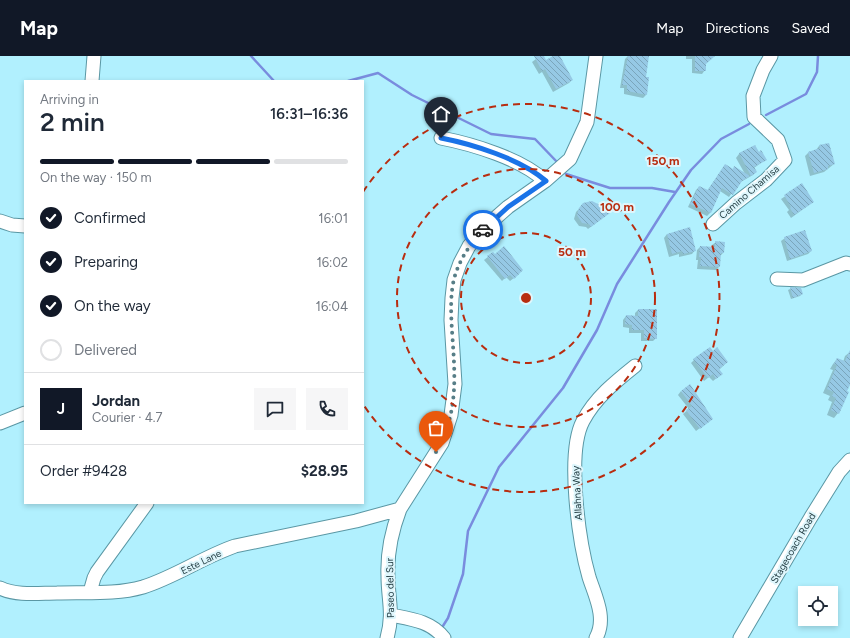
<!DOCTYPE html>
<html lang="en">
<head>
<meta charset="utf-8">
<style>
  body { margin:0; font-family:Figtree,sans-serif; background:#f6f6f7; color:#1f2937; height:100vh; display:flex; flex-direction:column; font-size:15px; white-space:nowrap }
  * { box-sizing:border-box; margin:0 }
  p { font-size:13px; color:#747a83 }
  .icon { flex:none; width:22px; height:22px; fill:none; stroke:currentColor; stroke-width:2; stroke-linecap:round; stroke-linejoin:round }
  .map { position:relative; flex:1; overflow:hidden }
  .side { position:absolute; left:24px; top:24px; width:340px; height:424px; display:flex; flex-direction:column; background:#fff; border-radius:0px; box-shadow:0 2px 6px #0003 }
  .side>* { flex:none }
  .fabs { position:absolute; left:798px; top:530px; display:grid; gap:8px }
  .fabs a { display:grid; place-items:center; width:40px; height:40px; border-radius:0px; background:#fff; box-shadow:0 2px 6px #0003; font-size:20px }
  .pin { position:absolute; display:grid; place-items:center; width:34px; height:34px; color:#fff; margin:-41px -17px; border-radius:50% 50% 50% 0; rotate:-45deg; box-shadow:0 0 4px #0007 }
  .pin .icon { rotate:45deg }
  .courier { position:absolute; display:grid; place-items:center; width:40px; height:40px; margin:-20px; border:3px solid #1a73e8; border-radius:50%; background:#fff; color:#222; box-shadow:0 1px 5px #0007 }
  .headline em { font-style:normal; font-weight:600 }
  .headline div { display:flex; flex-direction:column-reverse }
  .headline { display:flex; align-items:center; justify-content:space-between; height:68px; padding:0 16px }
  h1 { font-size:26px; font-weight:600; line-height:30px }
  .bar { display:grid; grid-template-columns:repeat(4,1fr); gap:6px 4px; align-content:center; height:48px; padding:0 16px }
  .bar i { height:5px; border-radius:3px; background:#e0e1e3 }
  .bar .selected { background:#111827 }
  .bar p { grid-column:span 4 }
  .line { display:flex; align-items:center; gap:10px; padding:0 16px; border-top:1px solid #e0e1e3 }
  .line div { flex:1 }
  .round { display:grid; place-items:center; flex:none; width:42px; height:42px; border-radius:0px; background:#f6f6f7 }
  ol { padding:0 16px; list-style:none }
  li { display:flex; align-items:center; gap:12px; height:44px }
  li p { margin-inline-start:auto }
  li .icon { padding:4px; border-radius:50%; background:#111827; color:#fff; stroke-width:4 }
  li:last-child { color:#747a83 }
  li i { width:22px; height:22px; border:2px solid #e0e1e3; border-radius:50% }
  header { display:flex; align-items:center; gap:24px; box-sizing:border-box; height:56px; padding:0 20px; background:#111827; color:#fff }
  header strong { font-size:19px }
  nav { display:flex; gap:22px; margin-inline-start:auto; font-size:14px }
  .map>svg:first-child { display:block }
  .shadow { fill:#0003 }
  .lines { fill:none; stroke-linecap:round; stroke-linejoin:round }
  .stream { stroke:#798cde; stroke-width:2.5 }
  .building { fill:url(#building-back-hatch) }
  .minor-casing { stroke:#5a97a4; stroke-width:15 }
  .minor { stroke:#fff; stroke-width:13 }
  .done { stroke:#577e87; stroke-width:4; stroke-dasharray:0 7.2 }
  .route { stroke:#1a73e8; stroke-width:5 }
  .ring { fill:none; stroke:#b82d10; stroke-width:2; stroke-dasharray:7 5 }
  .labels { text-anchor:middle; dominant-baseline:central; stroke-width:4; stroke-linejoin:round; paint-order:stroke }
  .street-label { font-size:10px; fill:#274147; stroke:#def6fc }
  .centre { fill:#b82d10; stroke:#def6fc; stroke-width:2 }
  .ring-label { font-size:12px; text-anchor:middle; font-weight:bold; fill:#b82d10; stroke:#def6fc; stroke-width:4; stroke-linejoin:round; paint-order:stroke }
</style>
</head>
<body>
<header>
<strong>Map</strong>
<nav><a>Map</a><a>Directions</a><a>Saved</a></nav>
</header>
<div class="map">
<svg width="850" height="582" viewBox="0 0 850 582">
  <defs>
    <pattern id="building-back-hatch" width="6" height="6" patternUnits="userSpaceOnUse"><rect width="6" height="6" fill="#96c9e5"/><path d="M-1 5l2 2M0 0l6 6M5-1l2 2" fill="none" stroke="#7aa5bb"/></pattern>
  </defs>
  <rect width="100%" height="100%" fill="#b1f0fe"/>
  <path class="shadow" d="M540,0h2l3,5 10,-5h4l13,24 -3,3 -16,9 -11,-20 -3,2 -7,-12z
    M628,0h20l-3,22 1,17 -3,3 -19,-4v-6h-4l5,-29z
    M686,0h28l-9,8v6l-3,4 -10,-1v-14h-6z
    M829,88l5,20 -10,8 -14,4 -5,-20 3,-3 8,-3 3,-4z
    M754,90l5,7 6,7 -11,8 2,4 -3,3 -14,8 -10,14 -9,-6 -10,22 -3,3 -19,-9 8,-17 3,-3 8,4 18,-26 7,5 13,4 -9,-16 3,-4z
    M802,129l11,17 -22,16 -4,-6 2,-2 -8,-11z
    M584,148l18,8 7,1 -21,16 -2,-2 -7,-1 -5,-7 2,-7z
    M667,178l28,16 -3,4 -13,3v-3l-10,3 -5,-19z
    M785,182l26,13 -3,3 -21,7 -6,-20z
    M716,186l7,11 -3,3 -1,11 -3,3 -19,-1 1,-9h-2l1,-10 3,-3 12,1v-3z
    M493,197l26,21 -9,7 -4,-4 -4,4 -18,-21z
    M790,233h11l1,5 -2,2 -9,3 -3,-9z
    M638,254l18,28 -3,3h-12v-8h-12v-5l-6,-1v-7l3,-4 9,1v-4z
    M850,296v30l-12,31 -4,5 -7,-3 5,-13 -4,-2 2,-4 -7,-3 10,-23 -3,-1 3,-5 4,-5 6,3 2,-6z
    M694,304l33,2 -8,8 -1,7 -5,4 -4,-4 -5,4 -13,-18z
    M681,335l27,31 -12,9 -13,-17 6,-5 -11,-14z"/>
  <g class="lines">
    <path class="stream" d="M251,0l23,25
      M348,25l30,-8 34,22 79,39 44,5 23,24
      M766,59l40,-21 11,-22 1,-16
      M566,118l44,14h42l23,4
      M441,573l7,-11 15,-44 5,-43 31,-64 64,-79 34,-58 20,-46 52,-82 22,-32 30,-31 28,-15"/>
  </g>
  <path class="building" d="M534,0h10l2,4 7,-4h7l13,24 -17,9 -11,-20 -3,2z
    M628,0h21l-3,21h3l-2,18 -20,-4v-6h-5z
    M695,0h20l-9,8v7h-11z
    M829,87l6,21 -7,2v3l-14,4 -6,-21 12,-4 -1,-3z
    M755,89l4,7 2,-2 6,10 -13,7 3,5 -6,4 -12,-23z
    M725,108l8,5 1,-3 16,10 -8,5 -9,14 -11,-7 -11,25 -21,-9 9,-18 9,4z
    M802,127l12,19 -20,13 -4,-7 1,-1 -7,-12z
    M592,145l12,6 -1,4 11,-1 -23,17 -2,-3 -7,-1 -5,-8 2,-7 4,-5z
    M690,171l6,24 -13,3 -1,-3 -10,3 -5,-20z
    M805,174l7,21 -22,8 -6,-22z
    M715,185l10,1 -1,11h-3l-1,14 -20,-1 1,-9h-2l1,-11 15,1z
    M504,190l19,24 -9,9 -4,-4 -5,4 -18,-23 6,-4 2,2z
    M790,231l11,1 2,6 -10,4z
    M638,253h19v30l-13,-1v-8h-12v-5l-7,-1 1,-9 12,1z
    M710,291l3,4 4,-4 11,15 -9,7 4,5 -7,5 -3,-5 -5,4 -15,-19z
    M850,294v35l-3,6 2,1 -10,22 -8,-4 5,-12 -4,-2 2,-4 -7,-3 10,-24 -3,-1 3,-6 8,3z
    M690,328l23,35 -13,10 -14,-19 6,-4 -11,-15z"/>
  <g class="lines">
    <g class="minor-casing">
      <path id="minor" d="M92,25l2,-25
        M441,82c31,6 81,21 104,43
        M0,165l12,4 13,1
        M713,168l23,-21 30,-23 19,-20 -7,-20 -24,-23 -1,-21 10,-26 8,-14
        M777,223l26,1 43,-17 4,1
        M0,367l25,-10
        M0,532c17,8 39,5 57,5 29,-1 58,2 86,-6 32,-10 60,-30 92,-41l121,-25 44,-12
        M90,536l4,-14 3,-6 50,-69
        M391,559c20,4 40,6 53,23
        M387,582c7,-25 1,-38 1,-62 -1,-22 4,-46 12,-67l42,-66 9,-28 4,-31 -4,-64 1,-22 2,-18 6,-17 9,-17 14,-17 25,-22 37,-26 25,-22 17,-37 9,-66
        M596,582c11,-20 -1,-42 -7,-61 -10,-35 -23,-124 -6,-156 12,-23 32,-39 52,-55
        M740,582l71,-121 28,-45 11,-12"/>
    </g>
    <use href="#minor" class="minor"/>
  </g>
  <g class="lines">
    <path class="done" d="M436,396c23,-40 19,-77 16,-121 -1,-17 -2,-35 2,-52 5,-19 16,-35 29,-49"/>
    <path class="route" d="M441,82c31,6 80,21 105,43l-38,26 -25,23"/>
  </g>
  <g class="ring">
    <circle cx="526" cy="242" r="65"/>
    <circle cx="526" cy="242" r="129"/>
    <path d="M363 136A194 194 0 1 1 363 348"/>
  </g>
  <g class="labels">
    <g class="street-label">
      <text transform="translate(749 136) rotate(-41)">Camino Chamisa</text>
      <text transform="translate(577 437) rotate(-93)">Allahna Way</text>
      <text transform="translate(793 492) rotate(-60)">Stagecoach Road</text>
      <text transform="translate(201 506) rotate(-26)">Este Lane</text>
      <text transform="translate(390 532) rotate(-91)">Paseo del Sur</text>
    </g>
  </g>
  <circle cx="526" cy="242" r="6" class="centre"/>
  <g class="ring-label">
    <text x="663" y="109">150 m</text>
    <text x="617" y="155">100 m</text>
    <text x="572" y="200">50 m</text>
  </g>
</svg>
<div class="fabs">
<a><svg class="icon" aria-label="locate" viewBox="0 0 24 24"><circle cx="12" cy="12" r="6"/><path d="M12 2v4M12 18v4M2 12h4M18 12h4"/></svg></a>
</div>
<div class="pin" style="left:436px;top:396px;background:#ea580c"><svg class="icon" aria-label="bag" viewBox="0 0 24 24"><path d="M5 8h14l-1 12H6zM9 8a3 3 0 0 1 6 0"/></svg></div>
<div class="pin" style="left:441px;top:82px;background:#1f2937"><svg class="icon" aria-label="home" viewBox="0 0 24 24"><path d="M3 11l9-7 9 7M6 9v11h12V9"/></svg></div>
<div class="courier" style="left:483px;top:174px"><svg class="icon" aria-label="car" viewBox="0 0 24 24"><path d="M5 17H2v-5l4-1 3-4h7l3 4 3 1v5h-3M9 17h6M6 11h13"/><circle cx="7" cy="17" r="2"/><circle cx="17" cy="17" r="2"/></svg></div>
<section class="side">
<div class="headline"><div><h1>2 min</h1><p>Arriving in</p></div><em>16:31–16:36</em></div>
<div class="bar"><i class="selected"></i><i class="selected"></i><i class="selected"></i><i></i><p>On the way · 150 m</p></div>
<ol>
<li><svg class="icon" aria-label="check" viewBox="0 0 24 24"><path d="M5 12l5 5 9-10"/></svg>Confirmed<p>16:01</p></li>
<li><svg class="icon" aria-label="check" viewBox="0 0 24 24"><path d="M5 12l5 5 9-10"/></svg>Preparing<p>16:02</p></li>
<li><svg class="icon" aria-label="check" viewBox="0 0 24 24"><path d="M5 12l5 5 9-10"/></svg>On the way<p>16:04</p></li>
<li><i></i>Delivered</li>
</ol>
<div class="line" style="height:72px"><b class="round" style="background:#111827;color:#fff">J</b><div><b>Jordan</b><p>Courier · 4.7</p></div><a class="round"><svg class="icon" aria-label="chat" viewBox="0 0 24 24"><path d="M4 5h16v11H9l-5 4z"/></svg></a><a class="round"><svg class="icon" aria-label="phone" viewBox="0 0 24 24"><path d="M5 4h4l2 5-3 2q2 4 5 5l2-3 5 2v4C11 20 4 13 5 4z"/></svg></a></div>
<div class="line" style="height:52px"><div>Order #9428</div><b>$28.95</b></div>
</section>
</div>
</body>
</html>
